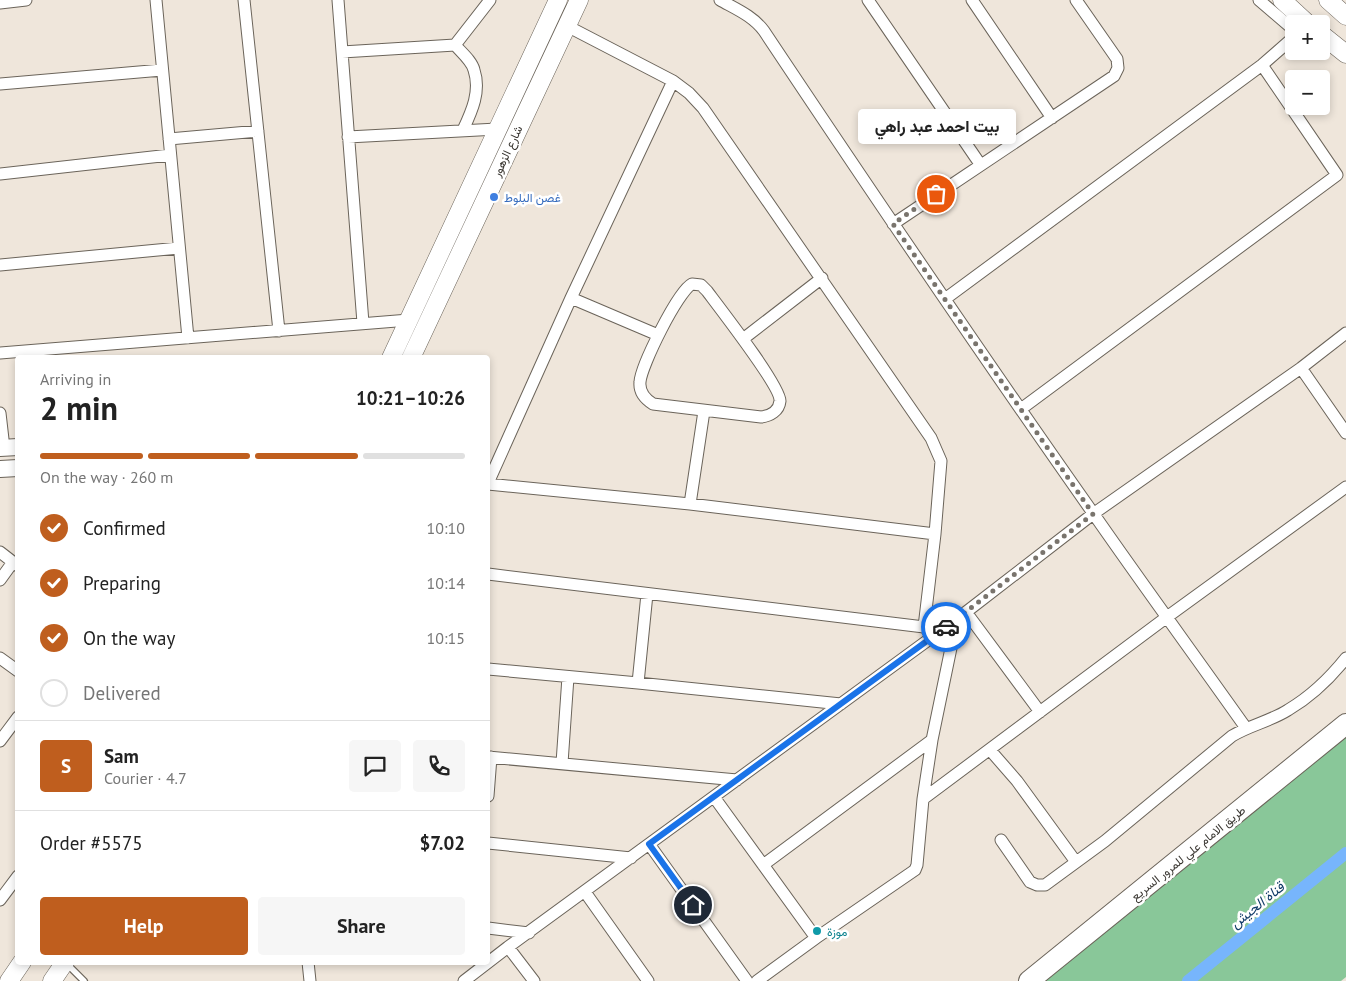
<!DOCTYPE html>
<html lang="en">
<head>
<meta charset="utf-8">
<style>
  body { margin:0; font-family:"PT Sans",Vazirmatn,sans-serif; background:#f6f6f6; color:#222; height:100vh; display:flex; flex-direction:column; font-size:19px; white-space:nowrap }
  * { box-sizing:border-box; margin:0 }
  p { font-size:16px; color:#767676 }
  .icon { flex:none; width:28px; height:28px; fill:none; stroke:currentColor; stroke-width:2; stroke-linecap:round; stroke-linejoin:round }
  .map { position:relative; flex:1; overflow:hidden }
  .side { position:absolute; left:15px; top:355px; width:475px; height:610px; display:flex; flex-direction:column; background:#fff; border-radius:5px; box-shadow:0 2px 8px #0003 }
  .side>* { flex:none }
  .controls { position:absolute; left:1285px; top:15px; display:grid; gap:10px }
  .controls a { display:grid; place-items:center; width:45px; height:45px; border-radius:5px; background:#fff; box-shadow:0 2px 8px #0003; font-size:25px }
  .pin { position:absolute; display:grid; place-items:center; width:42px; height:42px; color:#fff; margin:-21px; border:2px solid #fff; border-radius:50%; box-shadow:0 1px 5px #0007 }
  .courier { position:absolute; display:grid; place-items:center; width:50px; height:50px; margin:-25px; border:4px solid #1a73e8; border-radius:50%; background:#fff; color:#222; box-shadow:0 1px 6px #0007 }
  .bubble { position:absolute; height:35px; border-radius:5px; background:#fff; box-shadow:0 2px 8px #0003; font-size:16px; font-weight:800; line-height:35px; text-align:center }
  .summary em { font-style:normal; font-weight:800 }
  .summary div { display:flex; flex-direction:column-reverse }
  .summary { display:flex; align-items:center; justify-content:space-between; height:85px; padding:0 25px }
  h1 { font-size:32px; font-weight:800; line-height:38px }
  .bar { display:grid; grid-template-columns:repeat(4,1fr); gap:8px 5px; align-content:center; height:60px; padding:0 25px }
  .bar i { height:6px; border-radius:4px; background:#e0e0e0 }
  .bar .selected { background:#bf5e1e }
  .bar p { grid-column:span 4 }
  .line { display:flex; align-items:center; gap:12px; padding:0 25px; border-top:1px solid #e0e0e0 }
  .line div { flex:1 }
  .round { display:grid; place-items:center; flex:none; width:52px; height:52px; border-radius:5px; background:#f6f6f6 }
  ol { padding:0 25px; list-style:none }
  li { display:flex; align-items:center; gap:15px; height:55px }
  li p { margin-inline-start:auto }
  li .icon { padding:5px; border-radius:50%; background:#bf5e1e; color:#fff; stroke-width:4 }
  li:last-child { color:#767676 }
  li i { width:28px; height:28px; border:2px solid #e0e0e0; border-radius:50% }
  .primary-button { display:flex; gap:10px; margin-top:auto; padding:10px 25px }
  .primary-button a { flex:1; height:58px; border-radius:5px; background:#bf5e1e; color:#fff; font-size:20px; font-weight:800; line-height:58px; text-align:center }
  .primary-button a+a { background:#f6f6f6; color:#222 }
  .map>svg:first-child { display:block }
  .green { fill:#89c799 }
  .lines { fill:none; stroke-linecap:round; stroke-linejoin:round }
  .canal { stroke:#77b5fc; stroke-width:12 }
  .lane-casing { stroke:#6b645a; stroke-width:8 }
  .street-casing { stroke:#6b645a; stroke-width:13 }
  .secondary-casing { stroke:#6b645a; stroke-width:18 }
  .primary-casing { stroke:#6b645a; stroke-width:19 }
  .highway-casing { stroke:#6b645a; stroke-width:22 }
  .lane { stroke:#fff; stroke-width:5.5 }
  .street { stroke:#fff; stroke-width:11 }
  .secondary { stroke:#fff; stroke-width:16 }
  .primary { stroke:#fff; stroke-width:18 }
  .highway { stroke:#fff; stroke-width:20 }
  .done { stroke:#79746d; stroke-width:5; stroke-dasharray:0 9 }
  .route { stroke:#1a73e8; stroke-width:6 }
  .shop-dot { fill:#3f7fe0; stroke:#fff; stroke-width:2 }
  .culture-dot { fill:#0f9aa8; stroke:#fff; stroke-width:2 }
  .labels { text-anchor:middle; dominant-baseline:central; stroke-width:5; stroke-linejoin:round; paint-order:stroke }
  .street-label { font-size:12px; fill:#3a3732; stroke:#fff }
  .shop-label { font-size:12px; fill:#366cbe; stroke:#fff; text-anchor:start }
  .culture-label { font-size:12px; fill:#0d838f; stroke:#fff; text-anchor:start }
  .water-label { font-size:14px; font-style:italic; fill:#103b67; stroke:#fff }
</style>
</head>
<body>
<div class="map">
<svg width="1346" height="981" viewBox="0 0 1346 981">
  <rect width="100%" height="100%" fill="#efe6db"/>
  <path class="green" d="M1346,729v248l-5,4h-305z"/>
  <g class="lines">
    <path class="canal" d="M1188,981l158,-128"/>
    <g class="lane-casing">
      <path id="lane" d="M67,964l17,17"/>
    </g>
    <g class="street-casing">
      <path id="street" d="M156,0l32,338
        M244,0l35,331
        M338,0l25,323
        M720,0c16,9 33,16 44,31 108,162 217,323 329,482 50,72 102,143 153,215
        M868,0l112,164
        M972,0l80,118
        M1259,0l35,30
        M0,3l26,-3
        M567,26l106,55 16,12 14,15 228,330 10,23 -6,73 -11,93
        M455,45c6,7 17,16 19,25 7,21 -2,41 -11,60
        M342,52l113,-7 35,-45
        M0,84l162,-14
        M348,137l149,-8
        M169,139l89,-8
        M0,174l170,-19
        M893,224l221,-148 4,-8 -1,-9 -41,-59
        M0,265l179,-17
        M692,284l9,1 6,6c12,16 74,96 73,110 -1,10 -10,15 -19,16l-108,-13c-8,-5 -14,-12 -13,-22 1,-16 38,-91 52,-98z
        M571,298l87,37
        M945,299l317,-234 32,-28
        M743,339l79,-61
        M0,353l409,-33
        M1301,368l45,65
        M1021,409l316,-234 -75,-110
        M0,413l4,35
        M488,483l83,-185 102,-217
        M488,484l202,20 245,30
        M690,504l14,-93
        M0,552l18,14
        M488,574l436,53 4,4
        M0,580l13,-18
        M966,612l74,100
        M0,658l18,13
        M488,669l150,14 203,21
        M638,683l9,-89
        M0,741l18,-24
        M990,750l27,31 59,81
        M488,757l249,23
        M562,763l6,-86
        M488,796l3,-39
        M714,797l102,141 -59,43
        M923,799l244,-182 179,-130
        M1001,840l29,42 7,3h8l60,-44 127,-105c18,-11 39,-15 56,-26 22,-13 42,-32 58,-52
        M488,843l143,15
        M649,844l98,137
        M763,865l169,-125 25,-121
        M585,892l63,89
        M0,900l18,-24
        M488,928l41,5
        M816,938l99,-68 2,-5 6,-66 9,-59
        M508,947l26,34
        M308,962l2,19
        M464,981l44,-34 449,-328 136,-105 208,-146 45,-35"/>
    </g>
    <g class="secondary-casing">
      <path id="secondary" d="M0,448l18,-1
        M0,469l18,-1"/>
    </g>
    <g class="primary-casing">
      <path id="primary" d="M1282,0l26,24
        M1328,0l18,16
        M1321,34l25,20
        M391,358l167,-358
        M411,358l168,-358
        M9,981l13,-19
        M52,981l13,-19"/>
    </g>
    <g class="highway-casing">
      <path id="highway" d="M1029,981l317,-257"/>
    </g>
    <use href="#lane" class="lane"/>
    <use href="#street" class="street"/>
    <use href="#secondary" class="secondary"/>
    <use href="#primary" class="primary"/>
    <use href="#highway" class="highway"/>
  </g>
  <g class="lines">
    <path class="done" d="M936,194l-43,30 200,290 -147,113"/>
    <path class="route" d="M693,905l-44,-61 297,-217"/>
  </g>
  <circle class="shop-dot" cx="494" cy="197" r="5"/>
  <circle class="culture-dot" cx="817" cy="931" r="5"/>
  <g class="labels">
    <g class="street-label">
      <text transform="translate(507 151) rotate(-65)">شارع الزهور</text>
      <text transform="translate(1188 853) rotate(-39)">طريق الامام علي للمرور السريع</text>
    </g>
    <g class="shop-label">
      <text x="504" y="197">غصن البلوط</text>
    </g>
    <g class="culture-label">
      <text x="827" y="931">موزة</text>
    </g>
    <g class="water-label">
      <text transform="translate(1257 905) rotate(-39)">قناة الجيش</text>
    </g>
  </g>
</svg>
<div class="controls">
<a>+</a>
<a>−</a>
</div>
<div class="pin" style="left:936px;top:194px;background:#ea580c"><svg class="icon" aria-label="bag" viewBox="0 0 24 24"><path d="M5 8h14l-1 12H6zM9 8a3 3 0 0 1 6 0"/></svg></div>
<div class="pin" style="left:693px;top:905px;background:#1f2937"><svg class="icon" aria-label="home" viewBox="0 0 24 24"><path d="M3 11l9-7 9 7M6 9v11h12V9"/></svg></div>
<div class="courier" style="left:946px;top:627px"><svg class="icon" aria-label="car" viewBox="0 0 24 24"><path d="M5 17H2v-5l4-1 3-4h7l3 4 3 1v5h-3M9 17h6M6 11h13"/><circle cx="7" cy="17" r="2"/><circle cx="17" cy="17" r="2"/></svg></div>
<div class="bubble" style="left:858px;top:109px;width:158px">بيت احمد عبد راهي</div>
<section class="side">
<div class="summary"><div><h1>2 min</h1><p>Arriving in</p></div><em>10:21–10:26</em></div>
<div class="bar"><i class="selected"></i><i class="selected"></i><i class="selected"></i><i></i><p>On the way · 260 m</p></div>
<ol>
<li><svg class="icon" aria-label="check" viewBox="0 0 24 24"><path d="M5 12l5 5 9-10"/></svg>Confirmed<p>10:10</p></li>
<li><svg class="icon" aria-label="check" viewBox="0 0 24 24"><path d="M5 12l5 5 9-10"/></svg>Preparing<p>10:14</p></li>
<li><svg class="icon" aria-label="check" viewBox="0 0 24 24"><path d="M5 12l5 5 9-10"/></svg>On the way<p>10:15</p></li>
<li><i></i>Delivered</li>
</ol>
<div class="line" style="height:90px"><b class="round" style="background:#bf5e1e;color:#fff">S</b><div><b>Sam</b><p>Courier · 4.7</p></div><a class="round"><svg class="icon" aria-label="chat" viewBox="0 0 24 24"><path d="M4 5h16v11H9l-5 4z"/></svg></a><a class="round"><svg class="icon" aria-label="phone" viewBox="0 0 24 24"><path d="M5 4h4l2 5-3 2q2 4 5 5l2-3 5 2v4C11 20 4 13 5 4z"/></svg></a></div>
<div class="line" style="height:65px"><div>Order #5575</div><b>$7.02</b></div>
<div class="primary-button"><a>Help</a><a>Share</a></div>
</section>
</div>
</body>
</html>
